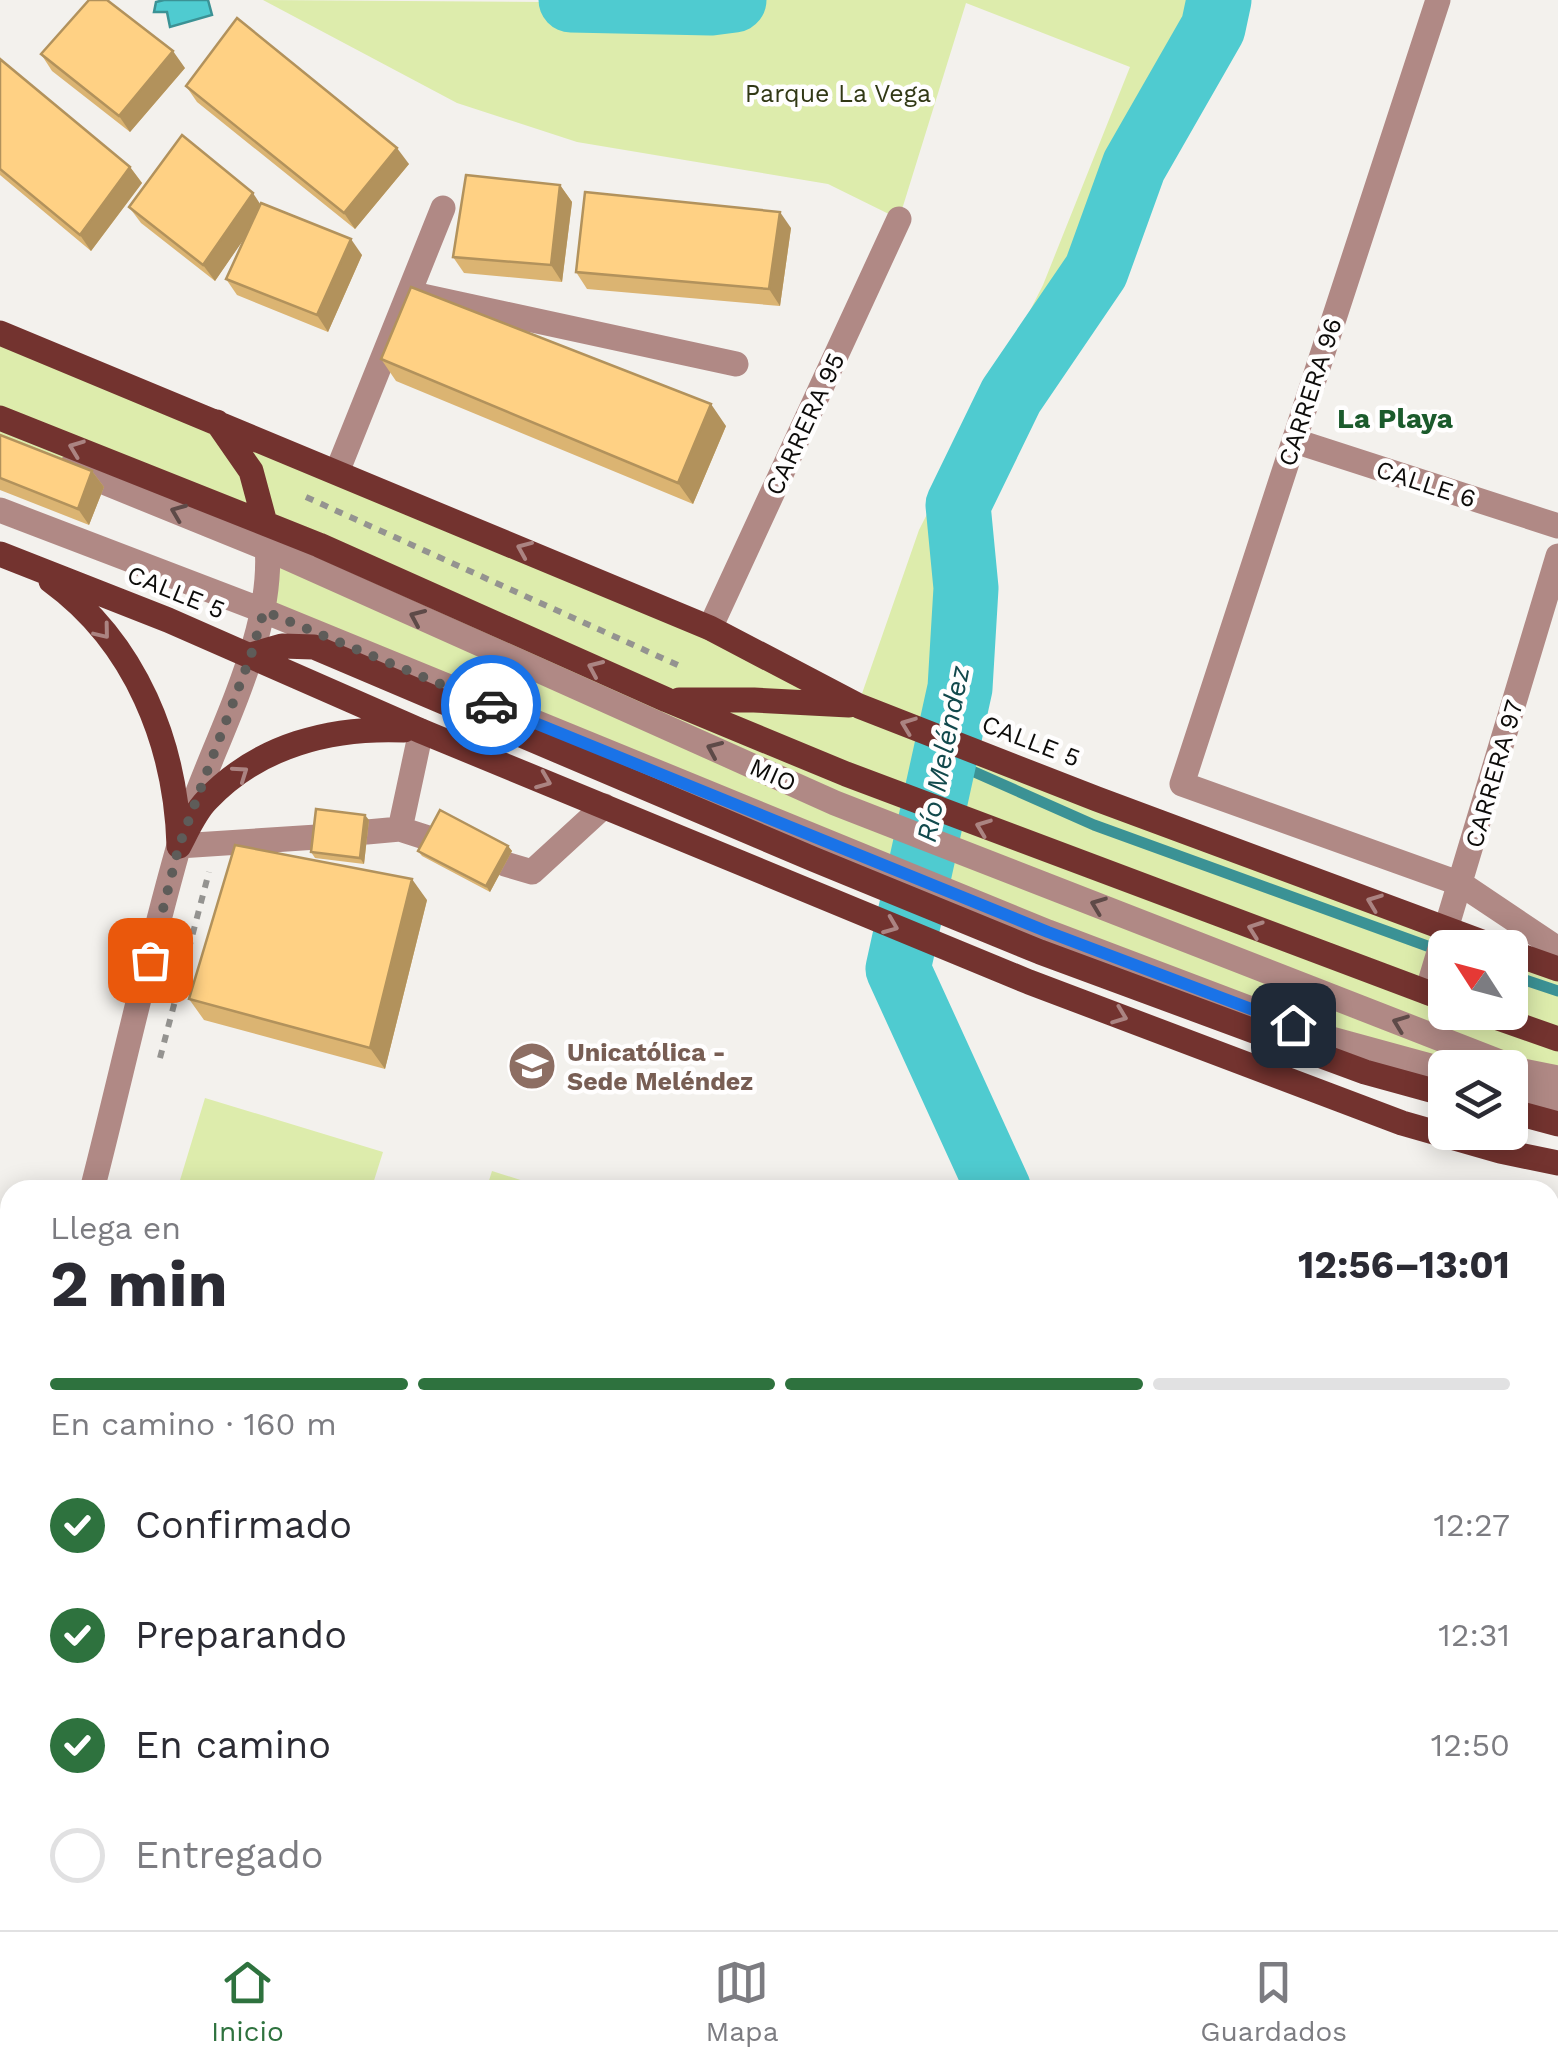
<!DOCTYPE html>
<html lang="es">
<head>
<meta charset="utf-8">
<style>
  body { margin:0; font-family:"Work Sans",sans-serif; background:#f7f7f7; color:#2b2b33; height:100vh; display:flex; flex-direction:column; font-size:38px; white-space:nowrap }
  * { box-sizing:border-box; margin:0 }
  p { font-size:32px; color:#7c7c81 }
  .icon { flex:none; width:55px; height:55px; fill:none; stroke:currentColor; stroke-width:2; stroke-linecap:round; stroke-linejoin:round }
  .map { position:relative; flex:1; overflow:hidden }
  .panel { position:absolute; left:0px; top:1180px; width:1560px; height:750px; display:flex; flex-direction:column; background:#fff; border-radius:30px 30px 0 0; box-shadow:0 5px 25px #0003 }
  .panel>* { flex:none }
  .needle { width:65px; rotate:306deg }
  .buttons { position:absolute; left:1428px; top:930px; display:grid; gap:20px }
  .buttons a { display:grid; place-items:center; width:100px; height:100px; border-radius:15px; background:#fff; box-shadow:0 5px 25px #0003; font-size:50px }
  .pin { position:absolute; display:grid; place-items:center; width:85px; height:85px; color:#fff; margin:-42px; border-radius:20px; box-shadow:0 5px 15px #0006 }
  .courier { position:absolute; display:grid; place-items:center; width:100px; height:100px; margin:-50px; border:8px solid #1a73e8; border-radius:50%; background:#fff; color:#222; box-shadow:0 2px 12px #0007 }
  .overview em { font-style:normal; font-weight:700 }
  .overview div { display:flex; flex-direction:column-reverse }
  .overview { display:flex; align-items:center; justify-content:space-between; height:170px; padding:0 50px }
  h1 { font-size:65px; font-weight:700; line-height:75px }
  .bar { display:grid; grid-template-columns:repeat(4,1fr); gap:15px 10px; align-content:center; height:120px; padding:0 50px }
  .bar i { height:12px; border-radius:8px; background:#e1e1e2 }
  .bar .selected { background:#2e723e }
  .bar p { grid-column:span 4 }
  ol { padding:0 50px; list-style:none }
  li { display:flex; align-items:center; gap:30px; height:110px }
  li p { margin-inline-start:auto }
  li .icon { padding:10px; border-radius:50%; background:#2e723e; color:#fff; stroke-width:4 }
  li:last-child { color:#7c7c81 }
  li i { width:55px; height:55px; border:5px solid #e1e1e2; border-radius:50% }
  .tab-bar { display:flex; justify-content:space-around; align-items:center; height:140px; border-top:2px solid #e1e1e2; background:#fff; font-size:28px; color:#7c7c81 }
  .tab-bar a { display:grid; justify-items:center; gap:5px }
  .tab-bar .selected { color:#2e723e }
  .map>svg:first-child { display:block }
  .green { fill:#ddecac }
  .water { fill:#4fcbd0; stroke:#3b9295; stroke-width:2.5 }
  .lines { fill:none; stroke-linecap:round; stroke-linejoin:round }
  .stream { stroke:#3b9295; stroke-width:11 }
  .river { stroke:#4fcbd0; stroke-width:65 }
  .path { stroke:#949390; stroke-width:6; stroke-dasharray:8 8; stroke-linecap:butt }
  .minor { stroke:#b08985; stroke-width:25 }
  .major { stroke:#73332f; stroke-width:25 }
  .wall { fill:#dbb472 }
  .shaded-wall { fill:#b2925c }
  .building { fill:#ffd184; stroke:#b2925c; stroke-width:2.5 }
  .oneway { stroke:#ab8482 }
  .oneway2 { stroke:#5e4a48 }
  .done { stroke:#5e5c59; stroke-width:10; stroke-dasharray:0 18 }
  .route { stroke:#1a73e8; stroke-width:12 }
  .labels { text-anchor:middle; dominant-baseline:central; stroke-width:9; stroke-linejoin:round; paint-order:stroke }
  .park-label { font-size:25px; fill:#313815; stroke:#fffefe }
  .street-label { font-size:25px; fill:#0d0c0a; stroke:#fffefe }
  .education-label { font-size:25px; font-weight:bold; fill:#785e54; stroke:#fffefe; text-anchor:start }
  .neighbourhood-label { font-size:28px; font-weight:bold; fill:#1b5b2c; stroke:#fffefe }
  .water-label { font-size:28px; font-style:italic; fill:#12494c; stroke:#fffefe }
</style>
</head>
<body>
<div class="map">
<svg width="1558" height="1930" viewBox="0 0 1558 1930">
  <rect width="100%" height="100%" fill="#f3f1ed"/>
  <path class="green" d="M263,0l448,3 23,-3h485l-6,28 -79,138 -38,105 -85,125 -53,109 8,83 -6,100 -12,52 550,207 -53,1v64h65v-60l48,17v131l-48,-32h-65l-117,-30 -1064,-427 4,-62 -268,-110v-106l858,372 61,-175 124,-245 87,-218 -164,-64 -67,216 -71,-35 -251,-42 -120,-39z
    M205,1098l178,54 -12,38h-194z
    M492,1171l60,19h-66z"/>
  <path class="water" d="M164,0h44l4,15 -42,12 -3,-15h-13l2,-10z"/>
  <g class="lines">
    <path class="stream" d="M945,759l149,66 347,126
      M1510,975l48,16"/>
    <path class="river" d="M571,0l140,3 23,-3
      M999,1190l-101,-221 62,-281 6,-100 -8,-83 53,-109 85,-125 38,-105 79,-138 6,-28
      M660,1920l2,10"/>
    <path class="path" d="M306,497l376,170
      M160,1058l49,-186
      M0,1435l10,-41
      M0,1716l10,-43
      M63,1930l6,-10"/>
    <path class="minor" d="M1438,0l-256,784 279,100 97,65
      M413,294l323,70
      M1295,441l263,85
      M69,468l199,81 567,254 688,268 35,7
      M337,472l106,-264
      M0,510l264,101 784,321 280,106 117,32
      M710,628l189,-409
      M400,829l21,-98
      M367,832l33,-3 31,10
      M179,846l138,-9
      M505,864l27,8 72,-66
      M1427,992l131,-436
      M1510,1088l48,12
      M92,1190c29,-113 54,-228 86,-341 27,-96 102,-213 88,-313
      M0,1259l10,3
      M0,1563l10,-41"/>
    <path class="major" d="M0,333l710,295 149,78 238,93 401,149
      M0,418l319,127 348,155 179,74 599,225
      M217,422l34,49 14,52
      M0,554l168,66 253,111 608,251 373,141 98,28 58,12
      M51,581c85,62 125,163 128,265
      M251,655l31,-9 32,1 499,212 227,93 325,120 80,22
      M679,700h75l95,5
      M179,846c8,-15 16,-34 28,-46 52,-55 124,-73 197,-70
      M1510,952l48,17
      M1481,1012l77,27
      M1510,1111l48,13"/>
  </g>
  <path class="wall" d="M41,54l144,14 -55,64 -78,-61z
    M0,59l130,108 12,16 -51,68 -91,-76z
    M186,86l223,78 -54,65 -158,-127z
    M560,185l12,17 -10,80 -98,-9 -11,-16z
    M260,204l102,51 -34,77 -91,-37 -11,-16 19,-42 -30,44 -74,-58 -12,-16z
    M791,228l-11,78 -193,-17 -11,-17z
    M381,359l345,67 -33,78 -297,-123z
    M0,435l92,36 12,16 -15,38 -89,-35z
    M369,820l-5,44 -49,-6 -4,-6z
    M508,846l4,5 -22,41 -68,-36 -4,-5z
    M427,900l-42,169 -181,-49 -15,-21z
    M0,1852l10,68h28l-3,10h-15l-20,-6z"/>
  <path class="shaded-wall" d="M173,51l12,17 -55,64 -11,-16z
    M397,148l12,16 -54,65 -11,-16z
    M130,167l12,16 -51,68 -11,-16z
    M560,185l12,17 -10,80 -11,-17z
    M253,193l11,17 -49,71 -12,-16z
    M780,212l11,16 -11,78 -11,-17z
    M351,239l11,16 -34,77 -11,-17z
    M711,404l15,22 -33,78 -15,-21z
    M92,471l12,16 -15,38 -11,-16z
    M365,815l4,5 -5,44 -4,-6z
    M508,846l4,5 -22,41 -4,-6z
    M412,879l15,21 -42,169 -15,-21z
    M32,1920h6l-3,10 -5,-2z
    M215,1920h7l-6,10h-8z
    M442,1920h8l-8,10h-8z"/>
  <path class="building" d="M89,0h18l66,51 -54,65 -78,-62z
    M237,18l160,130 -53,65 -158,-127z
    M0,59l130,108 -50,68 -80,-66z
    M182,135l71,58 -50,72 -74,-58z
    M466,175l94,10 -9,80 -98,-8z
    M585,192l195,20 -11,77 -193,-17z
    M261,203l90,36 -34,76 -91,-36z
    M411,287l300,117 -33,79 -297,-124z
    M0,435l92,36 -14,38 -78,-31z
    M316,809l49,6 -5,43 -49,-6z
    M440,810l68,36 -22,40 -68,-35z
    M235,845l177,34 -42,169 -181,-49z
    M10,1818v102h22l-2,8 -30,-9v-67z
    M74,1920h141l-7,10h-140z
    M251,1920h191l-8,10h-169z"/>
  <defs><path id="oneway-chevron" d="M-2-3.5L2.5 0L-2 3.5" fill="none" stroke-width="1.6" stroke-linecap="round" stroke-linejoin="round" transform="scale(2.5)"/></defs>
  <g class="oneway">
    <use href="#oneway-chevron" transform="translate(76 448) rotate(-159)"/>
    <use href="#oneway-chevron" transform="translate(524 549) rotate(-157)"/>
    <use href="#oneway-chevron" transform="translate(103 632) rotate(51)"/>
    <use href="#oneway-chevron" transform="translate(595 668) rotate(-156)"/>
    <use href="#oneway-chevron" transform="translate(908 725) rotate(-159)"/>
    <use href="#oneway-chevron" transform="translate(241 773) rotate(-35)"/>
    <use href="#oneway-chevron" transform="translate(544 781) rotate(22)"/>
    <use href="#oneway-chevron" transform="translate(983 827) rotate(-159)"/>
    <use href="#oneway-chevron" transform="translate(1374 902) rotate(-159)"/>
    <use href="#oneway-chevron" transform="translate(891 926) rotate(22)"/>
    <use href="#oneway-chevron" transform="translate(1255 929) rotate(-160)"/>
    <use href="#oneway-chevron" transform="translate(1120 1016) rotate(21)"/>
  </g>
  <g class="oneway2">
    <use href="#oneway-chevron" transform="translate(178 512) rotate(-158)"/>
    <use href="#oneway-chevron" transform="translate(417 617) rotate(-156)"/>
    <use href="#oneway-chevron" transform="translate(714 749) rotate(-156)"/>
    <use href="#oneway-chevron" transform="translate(1098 905) rotate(-159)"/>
    <use href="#oneway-chevron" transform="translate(1400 1023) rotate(-159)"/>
  </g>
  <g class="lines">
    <path class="done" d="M150,960l29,-114 72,-191 13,-44 227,94"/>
    <path class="route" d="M491,705l557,227 245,93"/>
  </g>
  <defs>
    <g id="university-disc" transform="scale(2.5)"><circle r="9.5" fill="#8d6e63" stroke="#fffefe"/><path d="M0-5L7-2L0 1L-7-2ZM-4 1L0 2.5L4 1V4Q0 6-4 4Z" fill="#fff"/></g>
  </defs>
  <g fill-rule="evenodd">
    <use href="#university-disc" x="532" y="1066"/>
  </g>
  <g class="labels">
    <g class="park-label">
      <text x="838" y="93">Parque La Vega</text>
    </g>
    <g class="street-label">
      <text transform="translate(1310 392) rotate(-72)">CARRERA 96</text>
      <text transform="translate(805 424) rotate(-65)">CARRERA 95</text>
      <text transform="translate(1426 484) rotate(18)">CALLE 6</text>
      <text transform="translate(176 592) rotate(22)">CALLE 5</text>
      <text transform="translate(1031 741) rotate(21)">CALLE 5</text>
      <text transform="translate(1494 774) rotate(-74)">CARRERA 97</text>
      <text transform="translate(773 775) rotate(24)">MIO</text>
    </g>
    <g class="education-label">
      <text x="567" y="1052">Unicatólica -<tspan x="567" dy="29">Sede Meléndez</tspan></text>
    </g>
    <g class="neighbourhood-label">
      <text x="1395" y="418">La Playa</text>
    </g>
    <g class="water-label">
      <text transform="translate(943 754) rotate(-79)">Río Meléndez</text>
    </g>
  </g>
</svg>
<div class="buttons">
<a><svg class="needle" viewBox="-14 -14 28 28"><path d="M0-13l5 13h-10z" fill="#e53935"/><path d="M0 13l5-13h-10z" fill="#7c7c81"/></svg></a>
<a><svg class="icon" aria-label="layers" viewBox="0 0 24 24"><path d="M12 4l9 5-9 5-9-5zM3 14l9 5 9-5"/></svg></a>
</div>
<div class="pin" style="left:150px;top:960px;background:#ea580c"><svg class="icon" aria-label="bag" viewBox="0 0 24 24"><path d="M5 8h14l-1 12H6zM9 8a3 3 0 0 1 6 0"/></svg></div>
<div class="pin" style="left:1293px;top:1025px;background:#1f2937"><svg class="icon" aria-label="home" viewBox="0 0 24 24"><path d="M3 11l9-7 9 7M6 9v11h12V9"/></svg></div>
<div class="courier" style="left:491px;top:705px"><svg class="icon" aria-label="car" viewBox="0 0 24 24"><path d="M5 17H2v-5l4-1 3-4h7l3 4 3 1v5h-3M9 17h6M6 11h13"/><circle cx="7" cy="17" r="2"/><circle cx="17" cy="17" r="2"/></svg></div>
<section class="panel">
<div class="overview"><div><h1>2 min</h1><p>Llega en</p></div><em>12:56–13:01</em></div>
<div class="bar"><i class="selected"></i><i class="selected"></i><i class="selected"></i><i></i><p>En camino · 160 m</p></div>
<ol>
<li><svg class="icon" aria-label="check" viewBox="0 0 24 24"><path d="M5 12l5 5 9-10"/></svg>Confirmado<p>12:27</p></li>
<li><svg class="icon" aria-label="check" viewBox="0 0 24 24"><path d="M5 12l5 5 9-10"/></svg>Preparando<p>12:31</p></li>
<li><svg class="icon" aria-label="check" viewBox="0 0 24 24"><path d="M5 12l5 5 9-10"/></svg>En camino<p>12:50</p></li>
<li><i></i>Entregado</li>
</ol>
</section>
</div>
<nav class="tab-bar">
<a class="selected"><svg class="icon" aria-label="home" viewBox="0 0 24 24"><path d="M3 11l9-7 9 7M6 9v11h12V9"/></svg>Inicio</a>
<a><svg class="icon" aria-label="map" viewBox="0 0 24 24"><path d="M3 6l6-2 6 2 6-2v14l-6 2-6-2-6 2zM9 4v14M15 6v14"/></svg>Mapa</a>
<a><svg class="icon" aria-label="saved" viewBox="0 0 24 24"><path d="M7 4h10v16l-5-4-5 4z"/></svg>Guardados</a>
</nav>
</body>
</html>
